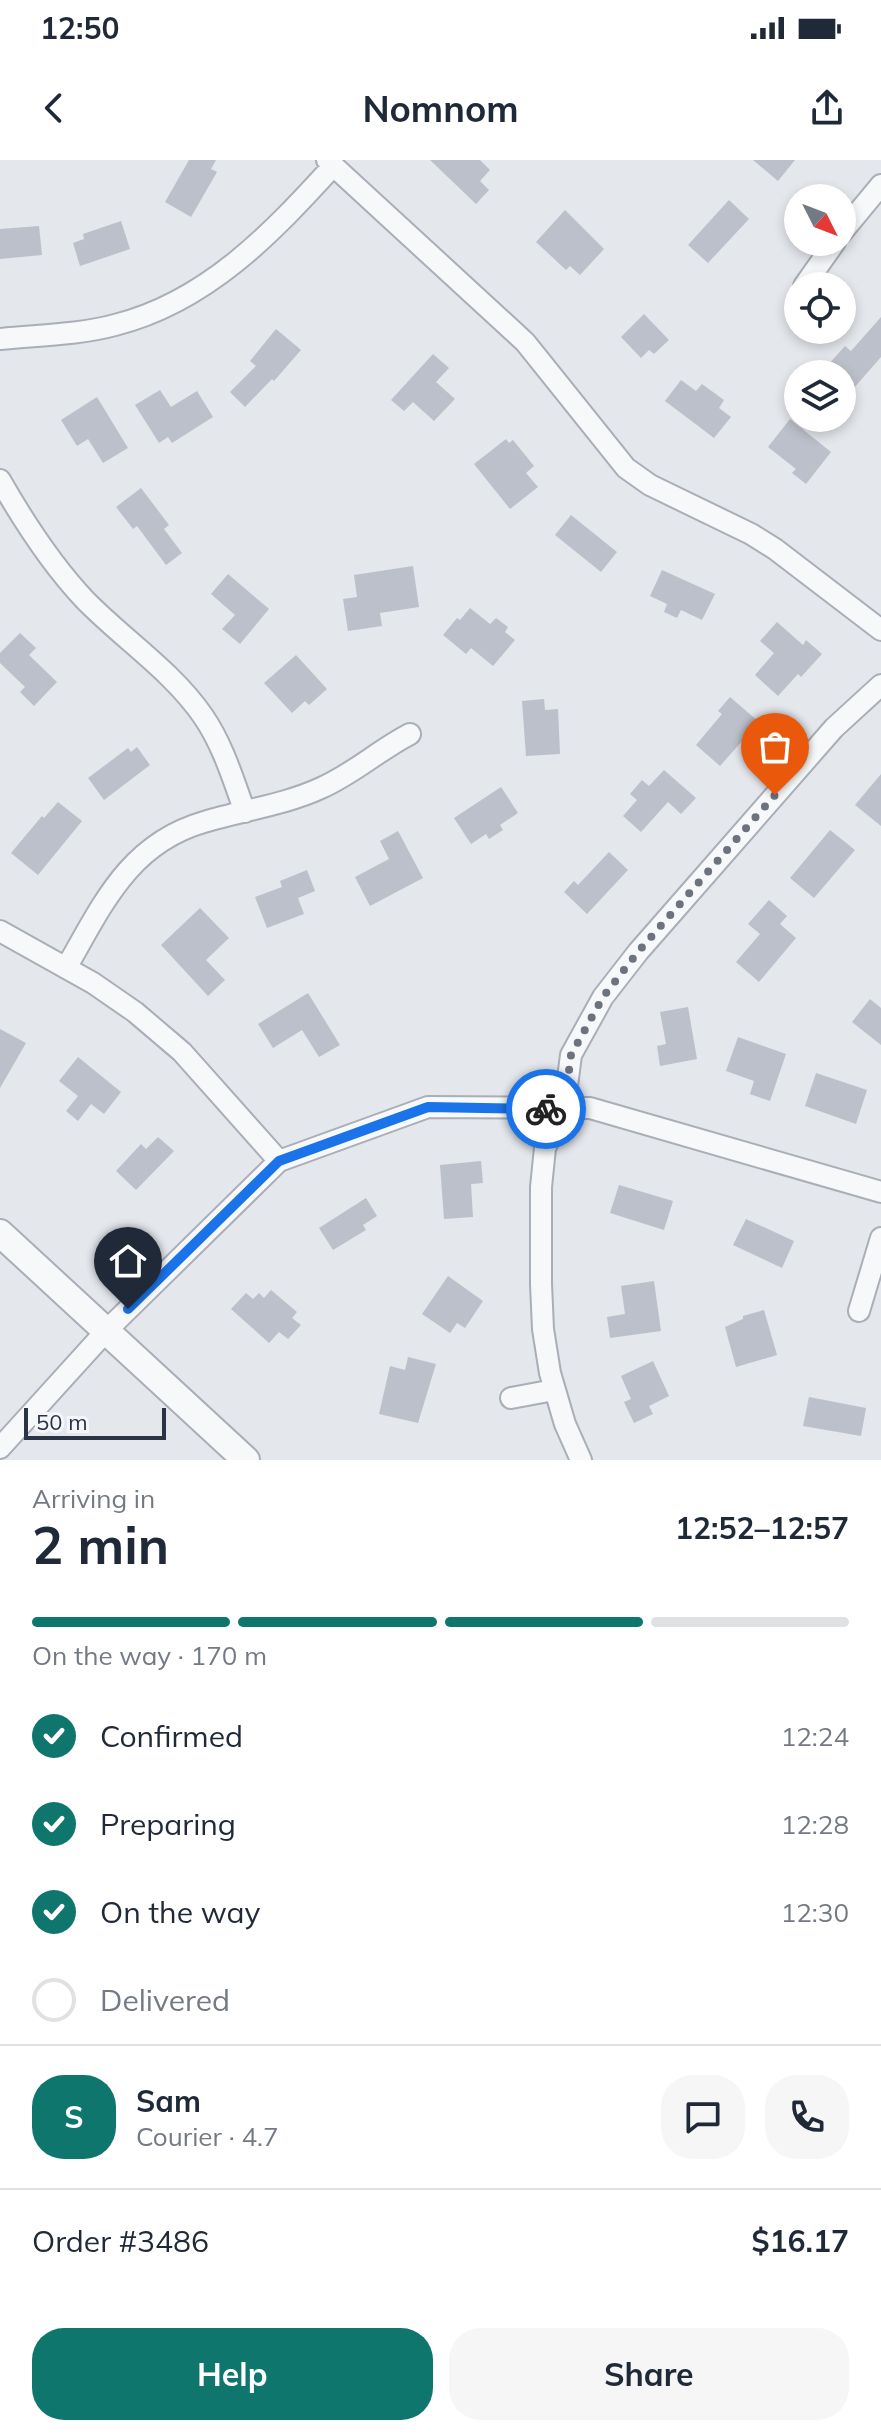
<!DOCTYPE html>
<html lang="en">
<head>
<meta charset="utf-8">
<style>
  body { margin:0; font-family:Mulish,sans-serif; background:#f6f6f7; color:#1f2937; height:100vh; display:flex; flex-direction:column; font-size:30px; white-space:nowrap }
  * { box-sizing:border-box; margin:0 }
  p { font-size:26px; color:#747a83 }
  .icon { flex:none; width:44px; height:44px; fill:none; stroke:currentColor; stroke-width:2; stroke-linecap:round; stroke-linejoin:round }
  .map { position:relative; height:1300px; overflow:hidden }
  .sheet { display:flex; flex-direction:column; background:#fff; flex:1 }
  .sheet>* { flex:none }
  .needle { width:52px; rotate:132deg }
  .fabs { position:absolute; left:784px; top:24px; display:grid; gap:16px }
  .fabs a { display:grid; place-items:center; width:72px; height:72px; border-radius:50%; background:#fff; box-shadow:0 4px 12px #0003; font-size:40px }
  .scale { position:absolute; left:24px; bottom:20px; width:142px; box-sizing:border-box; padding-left:8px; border:4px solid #2b3445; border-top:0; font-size:22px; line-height:28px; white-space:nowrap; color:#2b3445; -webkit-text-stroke:6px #f4f6f9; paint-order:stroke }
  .pin { position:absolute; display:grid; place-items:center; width:68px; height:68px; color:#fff; margin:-82px -34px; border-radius:50% 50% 50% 0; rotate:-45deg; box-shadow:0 0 8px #0007 }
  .pin .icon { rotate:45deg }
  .courier { position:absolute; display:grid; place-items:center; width:80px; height:80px; margin:-40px; border:6px solid #1a73e8; border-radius:50%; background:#fff; color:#222; box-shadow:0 2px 10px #0007 }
  .headline em { font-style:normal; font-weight:700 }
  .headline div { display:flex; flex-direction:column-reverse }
  .headline { display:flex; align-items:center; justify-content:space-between; height:136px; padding:0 32px }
  h1 { font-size:52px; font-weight:700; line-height:60px }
  .bar { display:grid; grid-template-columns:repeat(4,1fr); gap:12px 8px; align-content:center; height:96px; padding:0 32px }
  .bar i { height:10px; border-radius:6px; background:#e0e1e3 }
  .bar .on { background:#0f766e }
  .bar p { grid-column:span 4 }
  .line { display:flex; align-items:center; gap:20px; padding:0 32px; border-top:2px solid #e0e1e3 }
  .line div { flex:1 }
  .round { display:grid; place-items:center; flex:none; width:84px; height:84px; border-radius:32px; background:#f6f6f7 }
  ol { padding:0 32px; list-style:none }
  li { display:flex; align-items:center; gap:24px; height:88px }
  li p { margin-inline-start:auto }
  li .icon { padding:8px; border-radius:50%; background:#0f766e; color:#fff; stroke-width:4 }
  li:last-child { color:#747a83 }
  li i { width:44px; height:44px; border:4px solid #e0e1e3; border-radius:50% }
  .primary-button { display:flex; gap:16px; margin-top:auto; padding:16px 32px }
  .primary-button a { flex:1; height:92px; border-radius:32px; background:#0f766e; color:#fff; font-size:32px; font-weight:700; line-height:92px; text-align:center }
  .primary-button a+a { background:#f6f6f7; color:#1f2937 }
  .status { display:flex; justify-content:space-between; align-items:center; height:56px; padding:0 40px; background:#fff; direction:ltr }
  .status svg { height:22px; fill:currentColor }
  header { display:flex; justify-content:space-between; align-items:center; height:104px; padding:0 32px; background:#fff; font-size:36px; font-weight:700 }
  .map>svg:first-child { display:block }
  .building { fill:#bbc0ca }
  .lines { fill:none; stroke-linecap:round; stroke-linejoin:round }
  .minor-casing { stroke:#a9aeb7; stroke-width:24 }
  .tertiary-casing { stroke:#a9aeb7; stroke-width:30 }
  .minor { stroke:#f7f8fa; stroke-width:20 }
  .tertiary { stroke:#f7f8fa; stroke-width:26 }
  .done { stroke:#6c737f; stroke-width:8; stroke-dasharray:0 14.4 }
  .route { stroke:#1a73e8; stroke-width:10 }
</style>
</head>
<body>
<div class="status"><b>12:50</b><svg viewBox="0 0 49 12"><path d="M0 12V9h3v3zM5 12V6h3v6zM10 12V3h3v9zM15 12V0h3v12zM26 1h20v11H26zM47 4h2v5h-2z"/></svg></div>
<header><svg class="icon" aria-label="back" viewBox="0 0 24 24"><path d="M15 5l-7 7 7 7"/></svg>Nomnom<svg class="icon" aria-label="share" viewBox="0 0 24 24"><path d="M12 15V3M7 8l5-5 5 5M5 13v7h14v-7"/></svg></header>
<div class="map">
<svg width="881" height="1300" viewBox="0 0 881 1300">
  <rect width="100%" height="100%" fill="#e4e7ec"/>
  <path class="building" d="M189,0h27l-5,9 6,3 -26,45 -26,-15z
    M430,0h50l10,10 -10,11 9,9 -13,14z
    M753,0h42l-17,21z
    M729,40l20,19 -41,44 -20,-18z
    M565,50l39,39 -24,26 -10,-9 -4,4 -30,-28z
    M121,61l9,28 -50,17 -7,-23 11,-4 -1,-5z
    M39,66l3,29 -42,4v-30z
    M644,154l25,26 -15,14 -5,-4 -8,8 -20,-21z
    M881,157v40l-28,32 -11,-10v-5h-6l-9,-8 18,-20 6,5z
    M276,169l25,21 -27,31 -2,-2 -27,28 -15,-15 26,-26 -6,-5z
    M433,194l16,14 -13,14 19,17 -21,22 -21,-19 -9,9 -13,-11z
    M681,220l15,11 6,-7 22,16 -5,8 12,9 -17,21 -49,-37z
    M160,230l11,17 26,-16 16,26 -41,26 -4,-6 -9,6 -24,-38z
    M97,237l31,51 -25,15 -15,-24 -11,7 -16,-26z
    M790,259l41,33 -25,32 -14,-11 4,-4 -28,-22z
    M506,279l3,4 4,-3 21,26 -8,7 12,14 -28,22 -36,-45z
    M141,328l28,37 -5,4 18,24 -16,12 -29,-39 -4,3 -17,-22z
    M571,355l46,37 -16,20 -46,-37z
    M413,406l6,41 -39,6 2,13 -34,5 -5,-32 14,-2 -3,-22z
    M662,410l53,24 -13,26 -21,-10 -4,8 -13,-6 3,-8 -17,-8z
    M228,414l41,35 -29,35 -18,-15 13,-14 -24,-21z
    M470,448l20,16 6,-6 12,9 -3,5 10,8 -22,26 -22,-18 -5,6 -23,-19 14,-17 3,2z
    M777,462l26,23 3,-5 16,14 -21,23 -3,-3 -20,22 -23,-21 19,-22 -14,-12z
    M20,473l16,15 -7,7 28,27 -23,24 -14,-14 5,-5 -25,-24v-10z
    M296,495l31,34 -18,16 -4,-4 -13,12 -28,-30z
    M730,537l29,25 -39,44 -24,-21 26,-31 -4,-3z
    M544,539l1,11 13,-1 2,45 -34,2 -4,-55z
    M137,587l13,18 -46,35 -16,-22 40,-30 3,4z
    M664,610l32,28 -15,16 -13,-12 -27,30 -18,-16 14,-16 -7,-6 12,-14 7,6z
    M881,614v52l-26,-21z
    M501,627l17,26 -18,12 3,5 -14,9 -3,-5 -15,10 -17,-26z
    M58,642l24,19 -44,54 -27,-22 31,-37 2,2z
    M830,670l25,20 -41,48 -24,-20z
    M398,671l25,47 -53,28 -15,-29 34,-18 -9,-18z
    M609,692l19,18 -41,44 -23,-22 10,-11 4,4z
    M307,710l8,21 -17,7 6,16 -37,14 -12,-31 27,-10 -2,-6z
    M769,740l18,16 -7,8 16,14 -37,44 -23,-20 24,-28 -12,-10z
    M200,748l29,30 -23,22 19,20 -17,16 -47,-51z
    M308,833l32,52 -21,12 -17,-27 -29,18 -15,-24z
    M870,839l11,9v37l-29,-23z
    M688,847l9,52 -37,7 -3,-20 9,-2 -6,-32z
    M0,869l26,14 -26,45z
    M738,877l48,17 -16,47 -20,-7 4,-13 -28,-10z
    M78,897l43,35 -17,22 -13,-10 -13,17 -12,-10 12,-15 -19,-15z
    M816,913l51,17 -11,34 -51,-18z
    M158,977l16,14 -38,39 -20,-19 25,-27 5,5z
    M481,1001l2,22 -12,1 2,33 -29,2 -4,-54z
    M619,1025l54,16 -9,29 -54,-17z
    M366,1038l11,18 -14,9 3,5 -33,20 -14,-22z
    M746,1059l48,22 -12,27 -49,-23z
    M448,1116l35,25 -18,27 -8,-5 -7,10 -28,-19z
    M654,1121l7,50 -51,7 -3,-21 18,-3 -4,-28z
    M271,1130l26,22 -5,6 9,7 -13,14 -9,-7 -10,11 -38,-34 15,-16 7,6 6,-6 5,5z
    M764,1150l13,45 -41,12 -11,-40 18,-8v-3z
    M408,1197l28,7 -18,59 -39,-9 11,-48 15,4z
    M653,1201l16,35 -20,10 4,8 -19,9 -10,-21 7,-3 -10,-23z
    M809,1237l57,11 -5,28 -58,-10z"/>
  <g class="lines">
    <g class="minor-casing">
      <path id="minor" d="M327,0l198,182 101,126 24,17 101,49 24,15 106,81
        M842,72l39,-47
        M804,126l31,-44
        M0,179c38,-4 78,-4 115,-14 92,-23 157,-92 218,-159
        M0,320c24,42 51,84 85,120 38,39 87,71 118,116 20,29 30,63 42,96
        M0,771l93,52 42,29 47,40 97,109
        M66,808c36,-62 62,-124 138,-146 39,-12 80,-17 117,-34 32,-14 58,-38 89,-54
        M859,1151l22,-73
        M511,1238l43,-8
        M0,1288l107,-118 172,-169 149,-54 162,1 291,84
        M581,1300l-16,-36 -15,-51 -7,-44 -2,-45v-97l4,-39 19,-39 7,-54 32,-58 35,-45 196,-224 47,-43"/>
    </g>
    <g class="tertiary-casing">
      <path id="tertiary" d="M0,1073l246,227"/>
    </g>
    <use href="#minor" class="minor"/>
    <use href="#tertiary" class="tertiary"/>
  </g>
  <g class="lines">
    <path class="done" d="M546,949h18l7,-54 32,-58 35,-45 137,-157"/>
    <path class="route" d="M128,1149l151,-148 149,-54 118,2"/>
  </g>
</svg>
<div class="fabs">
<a><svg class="needle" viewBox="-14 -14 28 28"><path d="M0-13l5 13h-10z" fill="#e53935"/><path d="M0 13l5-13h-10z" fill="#747a83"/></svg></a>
<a><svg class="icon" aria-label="locate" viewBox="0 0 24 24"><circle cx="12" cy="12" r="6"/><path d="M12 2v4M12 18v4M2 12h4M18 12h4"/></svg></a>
<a><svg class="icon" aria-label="layers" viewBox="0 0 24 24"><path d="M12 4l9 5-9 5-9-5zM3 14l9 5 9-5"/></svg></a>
</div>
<div class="scale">50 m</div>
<div class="pin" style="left:775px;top:635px;background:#ea580c"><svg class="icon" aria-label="bag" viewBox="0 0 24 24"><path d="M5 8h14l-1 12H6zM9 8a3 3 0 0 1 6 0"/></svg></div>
<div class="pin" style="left:128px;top:1149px;background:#1f2937"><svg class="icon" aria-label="home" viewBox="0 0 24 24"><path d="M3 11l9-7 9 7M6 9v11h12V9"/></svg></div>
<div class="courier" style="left:546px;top:949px"><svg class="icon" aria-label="bike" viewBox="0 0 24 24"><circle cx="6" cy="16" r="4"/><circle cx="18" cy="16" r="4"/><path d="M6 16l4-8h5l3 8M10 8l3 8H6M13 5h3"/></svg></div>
</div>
<section class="sheet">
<div class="headline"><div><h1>2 min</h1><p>Arriving in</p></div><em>12:52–12:57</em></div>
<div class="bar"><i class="on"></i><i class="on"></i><i class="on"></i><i></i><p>On the way · 170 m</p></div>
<ol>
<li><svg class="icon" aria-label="check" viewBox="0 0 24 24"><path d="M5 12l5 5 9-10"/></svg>Confirmed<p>12:24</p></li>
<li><svg class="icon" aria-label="check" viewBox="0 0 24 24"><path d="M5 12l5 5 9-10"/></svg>Preparing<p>12:28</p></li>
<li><svg class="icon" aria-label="check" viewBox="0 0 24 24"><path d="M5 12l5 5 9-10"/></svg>On the way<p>12:30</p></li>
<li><i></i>Delivered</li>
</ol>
<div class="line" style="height:144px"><b class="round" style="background:#0f766e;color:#fff">S</b><div><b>Sam</b><p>Courier · 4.7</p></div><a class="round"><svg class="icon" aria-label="chat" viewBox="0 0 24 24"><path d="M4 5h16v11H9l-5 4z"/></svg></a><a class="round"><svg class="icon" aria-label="phone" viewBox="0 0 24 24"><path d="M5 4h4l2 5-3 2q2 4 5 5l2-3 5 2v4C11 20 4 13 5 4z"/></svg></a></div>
<div class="line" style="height:104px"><div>Order #3486</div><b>$16.17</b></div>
<div class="primary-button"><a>Help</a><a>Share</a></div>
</section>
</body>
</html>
